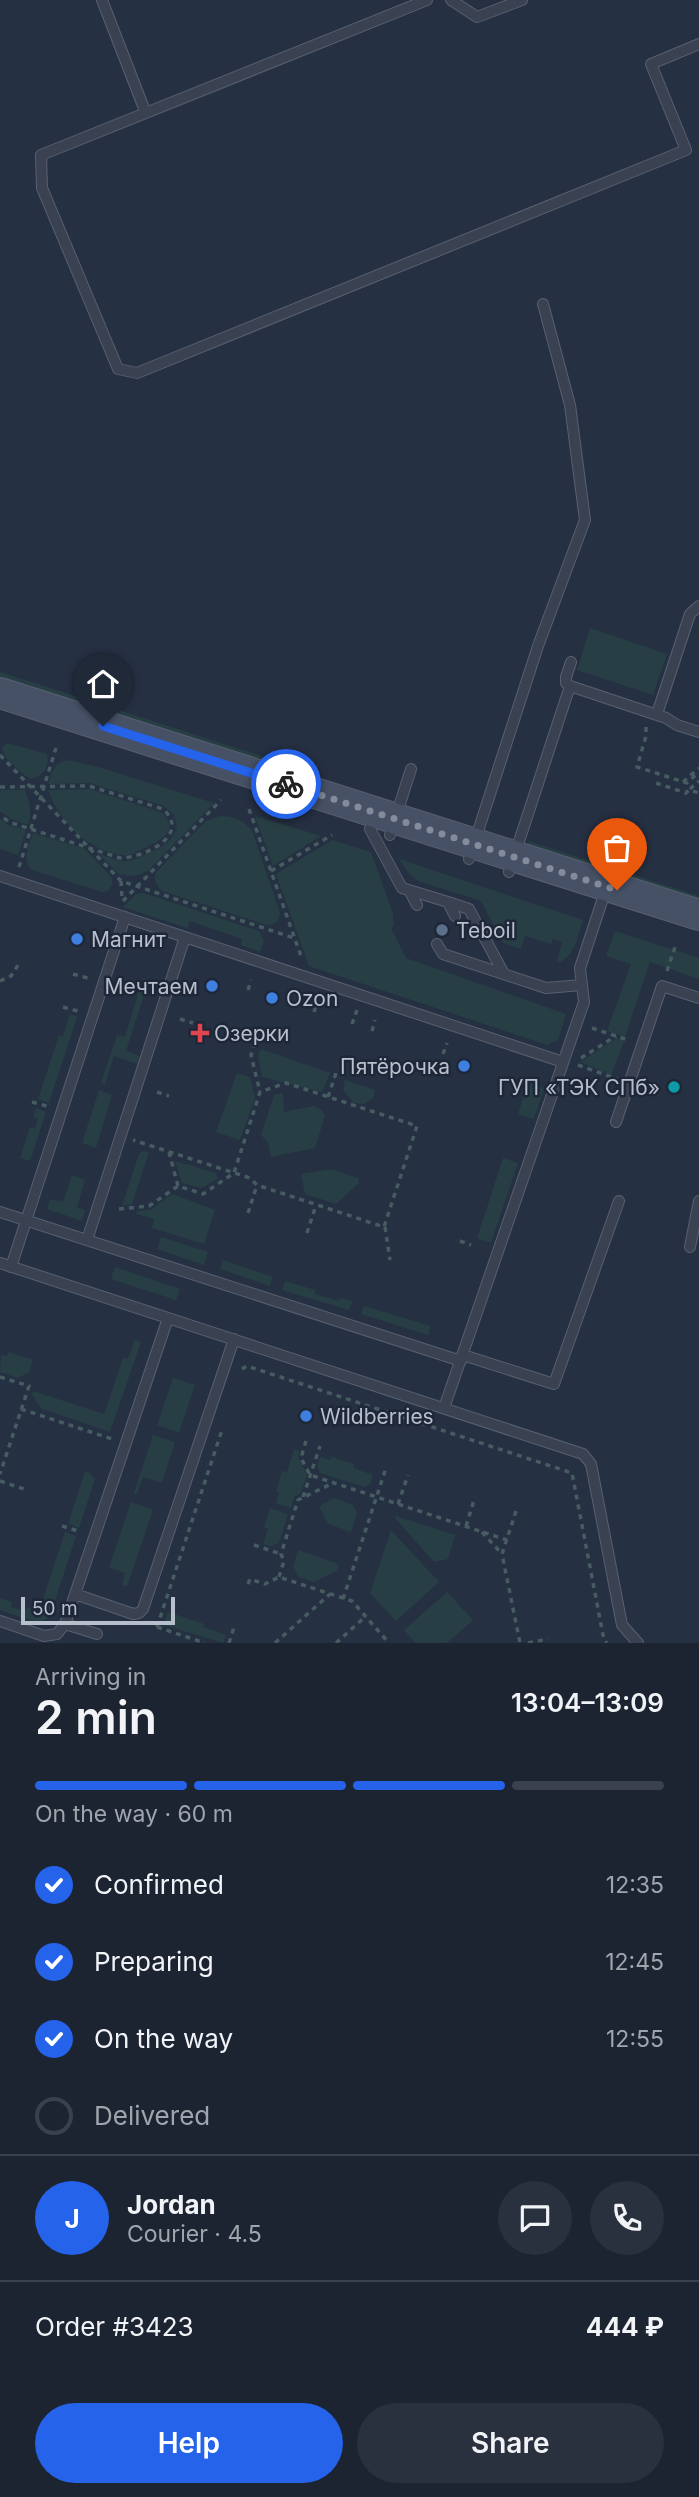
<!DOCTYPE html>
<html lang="en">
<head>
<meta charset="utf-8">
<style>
  body { margin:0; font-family:Inter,sans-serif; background:#29303e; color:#f1f3f6; height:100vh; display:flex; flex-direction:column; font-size:26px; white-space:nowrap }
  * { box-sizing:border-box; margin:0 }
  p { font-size:23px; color:#a0a4ac }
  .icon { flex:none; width:38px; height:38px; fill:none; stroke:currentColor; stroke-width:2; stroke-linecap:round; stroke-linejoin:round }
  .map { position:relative; height:1643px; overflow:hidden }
  .drawer { display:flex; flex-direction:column; background:#1c2432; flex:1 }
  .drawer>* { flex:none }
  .scale { position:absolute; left:21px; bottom:18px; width:154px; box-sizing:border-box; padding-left:7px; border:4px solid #b7becc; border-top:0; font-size:19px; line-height:24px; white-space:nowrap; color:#b7becc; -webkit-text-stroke:5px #1e2738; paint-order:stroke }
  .pin { position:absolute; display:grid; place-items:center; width:60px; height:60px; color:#fff; margin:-72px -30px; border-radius:50% 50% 50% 0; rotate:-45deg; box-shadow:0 0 7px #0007 }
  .pin .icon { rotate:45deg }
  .courier { position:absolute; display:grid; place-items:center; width:70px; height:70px; margin:-35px; border:5px solid #2563eb; border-radius:50%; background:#fff; color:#222; box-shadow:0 2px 9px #0007 }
  .overview em { font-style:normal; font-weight:600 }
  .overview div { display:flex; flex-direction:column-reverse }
  .overview { display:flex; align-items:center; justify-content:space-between; height:119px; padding:0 35px }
  h1 { font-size:46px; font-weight:600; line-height:52px }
  .bar { display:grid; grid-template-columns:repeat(4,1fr); gap:10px 7px; align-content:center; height:84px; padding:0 35px }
  .bar i { height:9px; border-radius:5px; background:#3a414d }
  .bar .active { background:#2563eb }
  .bar p { grid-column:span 4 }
  .line { display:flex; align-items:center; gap:18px; padding:0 35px; border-top:2px solid #3a414d }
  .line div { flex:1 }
  .round { display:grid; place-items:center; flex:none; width:74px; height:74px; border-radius:37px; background:#29303e }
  ol { padding:0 35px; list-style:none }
  li { display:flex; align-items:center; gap:21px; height:77px }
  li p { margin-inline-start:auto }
  li .icon { padding:7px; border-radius:50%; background:#2563eb; color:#fff; stroke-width:4 }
  li:last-child { color:#a0a4ac }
  li i { width:38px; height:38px; border:4px solid #3a414d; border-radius:50% }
  .primary-button { display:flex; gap:14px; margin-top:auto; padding:14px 35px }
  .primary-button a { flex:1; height:80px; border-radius:42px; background:#2563eb; color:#fff; font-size:28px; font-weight:600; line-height:80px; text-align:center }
  .primary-button a+a { background:#29303e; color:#f1f3f6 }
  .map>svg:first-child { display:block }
  .green { fill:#273f44 }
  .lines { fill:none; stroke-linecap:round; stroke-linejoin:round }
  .lane-casing { stroke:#586070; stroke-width:12 }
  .secondary-casing { stroke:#586070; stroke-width:32 }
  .path { stroke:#465c60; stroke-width:3.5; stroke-dasharray:5 5; stroke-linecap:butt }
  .lane { stroke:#3a4252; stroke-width:10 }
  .secondary { stroke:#475166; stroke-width:30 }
  .done { stroke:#848c9c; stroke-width:7; stroke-dasharray:0 12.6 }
  .route { stroke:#2563eb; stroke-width:9 }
  .service-dot { fill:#5c6f8a; stroke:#1e2738; stroke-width:2.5 }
  .shop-dot { fill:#3f7fe0; stroke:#1e2738; stroke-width:2.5 }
  .health-dot { fill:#e0444e; stroke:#1e2738; stroke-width:2.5 }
  .culture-dot { fill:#0f9aa8; stroke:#1e2738; stroke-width:2.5 }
  .labels { text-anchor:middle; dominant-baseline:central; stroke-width:5; stroke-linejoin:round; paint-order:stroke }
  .poi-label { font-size:21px; fill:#b7becc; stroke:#1e2738; text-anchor:start }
</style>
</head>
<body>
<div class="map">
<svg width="699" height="1643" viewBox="0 0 699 1643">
  <rect width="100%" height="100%" fill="#253043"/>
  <path class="green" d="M590,628l77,26 -14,41 -76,-25z
    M0,672l277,89 -4,11 -273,-88z
    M7,743l40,11c3,13 -3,21 -16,25 -11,-6 -27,-20 -29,-31z
    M68,760l30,7 116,36 -65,67 -10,5 -10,1 -10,-2 -20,-20 21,7h10l32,-14 9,-8 6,-11 -3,-13 -10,-9 -74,-23 -42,1c4,-13 6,-21 20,-24z
    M89,789l72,23c21,19 -2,29 -18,37 -7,3 -13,7 -21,6 -34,-4 -63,-34 -74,-65z
    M0,790h25c5,13 7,22 3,35l-17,-6 -11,-8z
    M220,816c15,0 22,4 32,14l28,83c-1,9 -5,11 -13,12l-105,-34c-6,-6 -9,-10 -6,-19l50,-51z
    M255,816l66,20 -48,30z
    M0,819l8,6 18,5 -8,25 -18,-6z
    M33,833l52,16 27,29v7l-4,6 -6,1 -70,-22c-11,-11 -3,-24 1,-37z
    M332,840l39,12 22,61 1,13 -3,2 15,30 160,56 -8,26 -11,5 -238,-79 -33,-92z
    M528,841l171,55v12l-171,-54z
    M399,859l184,61c-6,17 -7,34 -23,42l-3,-1 5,-19 -9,-3 -2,5 -26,-8 -4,13 -18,-6 -22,-42 -63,-20 -7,-5z
    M143,893l116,38 5,10 -4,11 -19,-7 1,-6 -52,-18 -3,7 -64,-21 13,-13z
    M615,931l84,27v21l-49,-17 -25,75 -18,-6 24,-67 -25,-8z
    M143,978l6,2 -23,71 14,5 -3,8 -23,-8 -9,28 -4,-1 16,-48 8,2z
    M70,1014l7,3 -28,86 -11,-4 21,-64 4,1z
    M617,1038l7,3 -13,34 -31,-13z
    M261,1049l69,24 -8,19 -60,-15 -4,-22z
    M237,1073l13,4 5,21 -15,42 -24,-8z
    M345,1080l30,10 -2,8 -9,6 -10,-1 -11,-13z
    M528,1082l16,6 -10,31 -16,-5z
    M99,1090l13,5 -16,53 -14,-5z
    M283,1093l1,19 29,-6 9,4 3,6 -10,32 -44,9 -3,-14 -7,-8 13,-40z
    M36,1108l10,4 -16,49 -10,-3 10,-31 5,1 3,-9 -5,-2z
    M143,1151l6,1 -17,52 -10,2 17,-52z
    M503,1158l15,5 -27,80 -14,-5z
    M175,1161l41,12 2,6 -17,9 -19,-5z
    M332,1169l26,9 1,5 -23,21 -31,-10 -4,-20z
    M72,1175l13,5 -8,27 8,3 -3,11 -35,-12 3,-10 13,3z
    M172,1194l43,16 -11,34 -52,-16 2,-9 -18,-5 1,-3 13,-1z
    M161,1237l47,15 -4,13 -47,-16z
    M223,1260l50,17 -3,9 -50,-17z
    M115,1267l65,22 -4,11 -65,-21z
    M285,1281l30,9v4l24,7 1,-3 12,3 -3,9 -67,-20z
    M364,1306l67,20 -3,9 -67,-21z
    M135,1339l6,3 -31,90 -68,-23 -10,-14 1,-4 71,23 19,-56 5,1z
    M9,1352l24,8 -4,12 -11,6 -18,-6 1,-17 6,1z
    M173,1378l22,7 -16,48 -22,-8z
    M153,1435l22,7 -13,41 -19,-6 -6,17 -3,-1z
    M294,1449l5,2 -1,6 9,18 -6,18 -7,4 -3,11 -15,-5 3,-10 -3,-2 6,-20 5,1z
    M320,1457l10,3 2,-3 22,7 -1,4 20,7 -3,9 -6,3 -44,-14 -3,-6z
    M85,1471l5,2 5,6 -16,49 -11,-4z
    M334,1498l19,7 4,8 -6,19 -23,-8 -9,-18z
    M131,1502l22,8 -26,77 -5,-2 3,-12 -16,-6z
    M270,1508l18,6 -9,29 -8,3 -8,-2 5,-15 -4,-2z
    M396,1516l59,19 -7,24 -14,3 -39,-44z
    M391,1530l48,52 -43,39 -26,-28z
    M65,1532l11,4 -26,80 -10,8 -40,-14v-12l12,4 -1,5 14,4 2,-4 12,4z
    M298,1550l41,14 -2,7 -23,11 -16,-5 -5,-11z
    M447,1592l26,28 -26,23h-32l-11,-13z
    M168,1612l36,12 -1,3 23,8 -3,8 -59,-18z"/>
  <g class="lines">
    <g class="lane-casing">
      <path id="lane" d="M102,0l43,111
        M427,0l-386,155 1,33 76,181 19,4 549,-223 -35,-86 48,-20
        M451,0l26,17 45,-17
        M571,662l-5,15v6l4,3 96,32 11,7 22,7
        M657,714l33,-100 9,-8
        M278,800l15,-44
        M370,829l32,59 46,14 7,14
        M390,835l21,-66
        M469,859l69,-213 47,-126 -15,-115 -27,-101
        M509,872l61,-186
        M0,876l563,186
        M409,890l8,15
        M448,902l21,7 35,65
        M437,944l6,10 103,34 36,-3
        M616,1122l46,-136 37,12
        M0,1212l461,149
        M87,1240l98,-303
        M690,1247l9,-46
        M0,1263l583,191 8,10 31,161 16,18
        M11,1267l114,-350
        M463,1355l91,29 65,-183
        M444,1408l140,-406 -4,-34 26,-79
        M75,1594l58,20 6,-1 4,-4 91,-270
        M0,1621l44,15 13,-2 8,-10 103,-306
        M65,1624l32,10"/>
    </g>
    <g class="secondary-casing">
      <path id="secondary" d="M0,693l699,222"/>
    </g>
    <path class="path" d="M646,727v9l-9,31 50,16 12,-11
      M0,755l121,126 173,57
      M683,782l16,-14
      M656,783l30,10 3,-3 10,3
      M0,787l89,-1 74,23c29,26 -19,49 -43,49l-111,-36 -9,-7
      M690,789l9,-8
      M249,809l53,150
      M19,867l37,-119
      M271,871l61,-36
      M121,881l1,18
      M123,901l98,-101
      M667,971l9,-27
      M73,974l18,5
      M0,981l11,-5 7,-11
      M248,990l3,-10
      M63,1007l18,5
      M314,1012l3,-11
      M180,1019l13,4
      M352,1024l5,-14
      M592,1028l36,12
      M372,1031l3,-11
      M255,1043l-4,12 9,37
      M443,1054l4,-11
      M581,1058l35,-22
      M578,1065l39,14
      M157,1092l12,4
      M328,1097l9,-27
      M32,1102l18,5
      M169,1152l9,34
      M119,1209l30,-3 29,-20 25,8 31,-21 26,-81 26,-9 131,43 -33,101 -127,-42 -7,-7 -117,-38
      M248,1213l9,-28
      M385,1227l5,33
      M307,1233l9,-28
      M460,1241l11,4
      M242,1369l5,-3 325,107 32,167 3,3
      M0,1377l29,9 -29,88
      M21,1409l91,30
      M306,1441l-5,17 9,17 197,65
      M0,1481l24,8
      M303,1497l17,-51
      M398,1504l10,-29
      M516,1511l-14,43 18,89
      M62,1526l19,6
      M466,1526l9,-29
      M482,1532l20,22
      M254,1545l27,9
      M279,1577l5,-16 -3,-7 17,-54 33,-16
      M248,1584l2,-5 15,5 14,-7 73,24 37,42
      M343,1599l43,-131
      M157,1627l65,-197
      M157,1627l48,16
      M229,1643l5,-16
      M275,1643l55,-49
      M336,1643l29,-26
      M528,1643l20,-4"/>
    <use href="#lane" class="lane"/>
    <use href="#secondary" class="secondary"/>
  </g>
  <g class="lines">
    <path class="done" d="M286,784l331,106"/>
    <path class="route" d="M103,726l183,58"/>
  </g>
  <circle class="service-dot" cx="442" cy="930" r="7"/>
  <g class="shop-dot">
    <circle cx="77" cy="939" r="7"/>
    <circle cx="212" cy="986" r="7"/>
    <circle cx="272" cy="998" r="7"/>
    <circle cx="464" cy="1066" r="7"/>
    <circle cx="306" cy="1416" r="7"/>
  </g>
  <path class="health-dot" d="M196.5 1022.5h7v7h7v7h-7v7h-7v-7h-7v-7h7z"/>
  <circle class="culture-dot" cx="674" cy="1087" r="7"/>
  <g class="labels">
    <g class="poi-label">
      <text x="456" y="930">Teboil</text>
      <text x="91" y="939">Магнит</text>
      <text x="198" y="986" text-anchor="end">Мечтаем</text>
      <text x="286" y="998">Ozon</text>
      <text x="214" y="1033">Озерки</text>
      <text x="450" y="1066" text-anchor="end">Пятёрочка</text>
      <text x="660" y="1087" text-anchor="end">ГУП «ТЭК СПб»</text>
      <text x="320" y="1416">Wildberries</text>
    </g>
  </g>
</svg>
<div class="scale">50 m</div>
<div class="pin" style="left:617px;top:890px;background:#ea580c"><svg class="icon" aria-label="bag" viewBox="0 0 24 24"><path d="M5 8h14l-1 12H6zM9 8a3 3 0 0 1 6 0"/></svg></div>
<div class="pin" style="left:103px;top:726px;background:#1f2937"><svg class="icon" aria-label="home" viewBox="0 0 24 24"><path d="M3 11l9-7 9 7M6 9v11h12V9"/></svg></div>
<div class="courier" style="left:286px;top:784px"><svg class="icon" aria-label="bike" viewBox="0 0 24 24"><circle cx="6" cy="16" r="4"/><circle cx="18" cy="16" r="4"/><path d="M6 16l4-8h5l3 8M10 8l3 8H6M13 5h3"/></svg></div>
</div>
<section class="drawer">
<div class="overview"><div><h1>2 min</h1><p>Arriving in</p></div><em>13:04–13:09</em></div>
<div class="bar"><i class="active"></i><i class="active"></i><i class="active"></i><i></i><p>On the way · 60 m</p></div>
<ol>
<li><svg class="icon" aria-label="check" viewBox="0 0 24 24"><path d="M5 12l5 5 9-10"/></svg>Confirmed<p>12:35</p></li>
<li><svg class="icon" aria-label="check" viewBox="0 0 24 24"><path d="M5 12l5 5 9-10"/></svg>Preparing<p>12:45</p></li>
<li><svg class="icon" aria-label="check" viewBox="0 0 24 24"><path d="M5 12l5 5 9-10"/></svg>On the way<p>12:55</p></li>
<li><i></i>Delivered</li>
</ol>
<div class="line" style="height:126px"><b class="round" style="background:#2563eb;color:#fff">J</b><div><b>Jordan</b><p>Courier · 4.5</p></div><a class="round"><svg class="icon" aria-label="chat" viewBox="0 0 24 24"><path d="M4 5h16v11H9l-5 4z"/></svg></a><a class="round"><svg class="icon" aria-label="phone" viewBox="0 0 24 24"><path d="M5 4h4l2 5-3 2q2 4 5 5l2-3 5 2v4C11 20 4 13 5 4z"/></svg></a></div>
<div class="line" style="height:91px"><div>Order #3423</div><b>444 ₽</b></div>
<div class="primary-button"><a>Help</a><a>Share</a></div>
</section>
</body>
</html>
